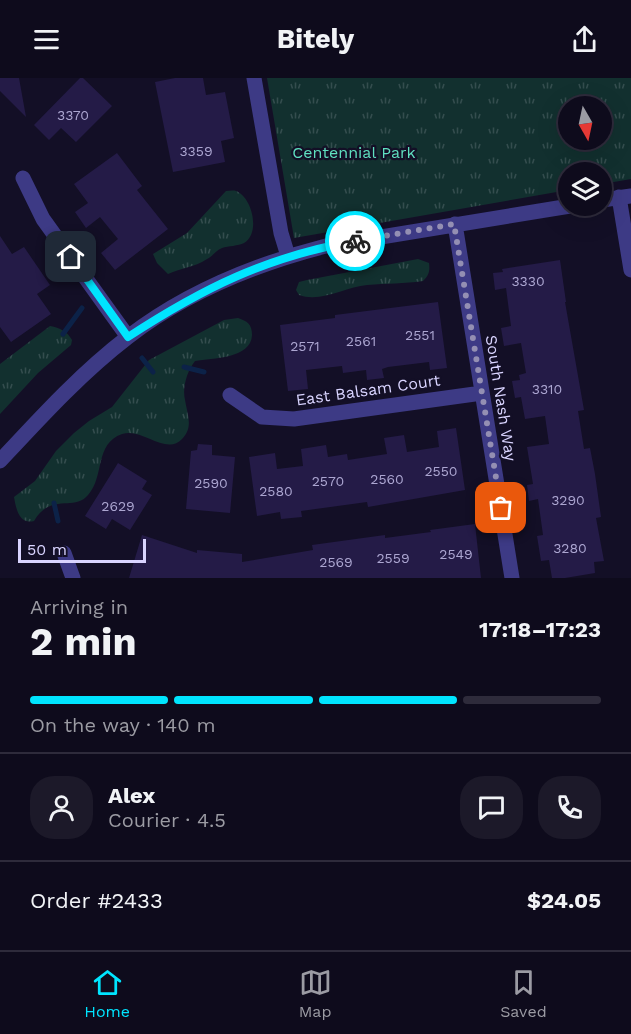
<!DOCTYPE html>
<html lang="en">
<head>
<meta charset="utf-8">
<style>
  body { margin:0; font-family:"Work Sans",sans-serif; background:#1c1929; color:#f1f3f6; height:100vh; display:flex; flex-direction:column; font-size:22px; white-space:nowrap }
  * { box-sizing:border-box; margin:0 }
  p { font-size:20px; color:#9b9ba3 }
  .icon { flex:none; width:33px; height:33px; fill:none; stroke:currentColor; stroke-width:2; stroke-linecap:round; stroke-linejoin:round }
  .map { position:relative; height:500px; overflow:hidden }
  .details { display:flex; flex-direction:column; background:#0e0b1c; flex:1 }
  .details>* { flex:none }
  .needle { width:39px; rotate:171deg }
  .fabs { position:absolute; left:558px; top:18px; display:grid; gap:12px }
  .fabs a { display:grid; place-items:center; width:54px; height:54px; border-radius:50%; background:#0e0b1c; box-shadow:0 6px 24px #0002,0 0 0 2px #2e2b3b; font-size:30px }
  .scale { position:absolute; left:18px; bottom:15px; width:128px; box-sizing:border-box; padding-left:6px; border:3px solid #d9d4ff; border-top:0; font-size:16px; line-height:21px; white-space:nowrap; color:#d9d4ff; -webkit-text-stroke:4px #130f26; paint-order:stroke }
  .pin { position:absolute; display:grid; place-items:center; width:51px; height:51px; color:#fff; margin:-26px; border-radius:12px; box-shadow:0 3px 9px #0006 }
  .courier { position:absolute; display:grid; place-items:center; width:60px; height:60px; margin:-30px; border:4px solid #00e5ff; border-radius:50%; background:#fff; color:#222; box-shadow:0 2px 8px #0007 }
  .summary em { font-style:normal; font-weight:700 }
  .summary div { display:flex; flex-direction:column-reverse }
  .summary { display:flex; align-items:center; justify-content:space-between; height:102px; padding:0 30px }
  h1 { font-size:39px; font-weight:700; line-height:45px }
  .bar { display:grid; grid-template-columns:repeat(4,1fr); gap:9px 6px; align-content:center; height:72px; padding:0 30px }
  .bar i { height:8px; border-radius:4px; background:#2e2b3b }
  .bar .selected { background:#00e5ff }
  .bar p { grid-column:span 4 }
  .line { display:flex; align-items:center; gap:15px; padding:0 30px; border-top:2px solid #2e2b3b }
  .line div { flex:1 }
  .round { display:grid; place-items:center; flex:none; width:63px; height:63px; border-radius:24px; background:#1c1929 }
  header { display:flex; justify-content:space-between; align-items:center; height:78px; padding:0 30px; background:#0e0b1c; font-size:27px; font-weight:700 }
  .menu { display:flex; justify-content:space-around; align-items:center; height:84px; border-top:2px solid #2e2b3b; background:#0e0b1c; font-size:16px; color:#9b9ba3 }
  .menu a { display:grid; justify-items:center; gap:3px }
  .menu .selected { color:#00e5ff }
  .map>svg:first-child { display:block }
  .grass { fill:url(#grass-tufts); fill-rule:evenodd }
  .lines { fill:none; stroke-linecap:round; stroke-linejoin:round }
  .stream { stroke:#0c2248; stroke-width:5 }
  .building { fill:#241b47 }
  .street { stroke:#3d3a85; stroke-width:15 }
  .done { stroke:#948fb3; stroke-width:6; stroke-dasharray:0 10.8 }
  .route { stroke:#00e5ff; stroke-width:8 }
  .labels { text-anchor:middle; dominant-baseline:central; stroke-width:4.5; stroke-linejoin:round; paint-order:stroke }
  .number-label { font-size:14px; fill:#aca6d1 }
  .park-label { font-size:16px; fill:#5fe0c0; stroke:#130f26 }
  .street-label { font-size:16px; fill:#d9d4ff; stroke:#130f26 }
</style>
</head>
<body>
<header><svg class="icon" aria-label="menu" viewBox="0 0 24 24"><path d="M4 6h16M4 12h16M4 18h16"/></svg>Bitely<svg class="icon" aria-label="share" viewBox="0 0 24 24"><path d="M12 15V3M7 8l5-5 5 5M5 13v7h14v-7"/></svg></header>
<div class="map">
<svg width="631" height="500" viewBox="0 0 631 500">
  <defs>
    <pattern id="grass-tufts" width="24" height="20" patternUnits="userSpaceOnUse" patternTransform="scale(1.5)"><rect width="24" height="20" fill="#12302f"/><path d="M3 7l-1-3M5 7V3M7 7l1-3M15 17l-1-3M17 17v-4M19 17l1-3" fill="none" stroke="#344d4e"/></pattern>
  </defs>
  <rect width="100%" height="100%" fill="#130f26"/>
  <path class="grass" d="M267,0h364v101l-29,5v-12h-34v18l-274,48zM568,28h34v34h-34z
    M226,113c3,0 7,-1 10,0 16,6 25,42 8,52 -6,3 -16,3 -22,5 -6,2 -9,8 -15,11 -12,8 -26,9 -39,15l-11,-11 -4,-9 34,-21z
    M418,181l11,4c1,8 0,12 -6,18 -19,3 -37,2 -56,4 -22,2 -46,18 -68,10l-3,-5 3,-8 8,-2z
    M238,240c9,3 14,6 14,17 -1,24 -40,23 -57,26 -8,10 -13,27 -10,39 2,14 9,27 -3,39 -16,17 -40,-12 -60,-5 -28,10 -17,42 -34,61 -14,17 -37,-3 -54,26 -15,4 -18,-13 -20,-24l21,-16 21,-30 18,-18 15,-12 23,-14 37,-47 75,-40z
    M50,248c10,2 17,5 22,14l-1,5 -33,28 -38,41v-50z"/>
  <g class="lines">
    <path class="stream" d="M63,256l19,-26
      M142,280l11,14
      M184,289l20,5
      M54,425l4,18"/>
  </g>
  <path class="building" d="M0,0h19l7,39 -26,-26z
    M80,0h3l29,28 -36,36 -15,-14 -12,12 -15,-15z
    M175,0h28l3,17 19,-3 9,46 -13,3 4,21 -52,10 -18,-90z
    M117,75l25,33 -5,4 31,39 -53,41 -14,-17 17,-14 -18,-22 -14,11 -11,-16 13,-9 -14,-19z
    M0,158l12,18 12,-7 26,38 -13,9 14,20 -40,28 -11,-15z
    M560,182l6,42h-1l19,108 -6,1 6,38 6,-1 5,26 6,43 -5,1 8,43 -10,1 1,11 -30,5h-13l-3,-18 -8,1 -4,-25 6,-1 -5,-36 -9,2 -2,-16 6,-1 -6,-37 22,-3 -4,-28 -20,3 -4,-22 -6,1 -3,-17 8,-1 -1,-5 7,-2 -5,-30 -17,3 -3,-18 10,-2 -5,-38 -11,2 -2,-17 10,-1 -1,-3z
    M438,224l9,66 -17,2 -1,-8 -41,5 -6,2 2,9 -17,2 -1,-10 -23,3 -1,-7 -36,4 2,19 -20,2 -8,-66 55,-7v-3z
    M456,350l9,62 -97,17 -1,-5 -66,9 1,6 -21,2 -1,-7 -23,4 -8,-59 26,-4 2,16 26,-3 -2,-17 25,-4 2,12 19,-3 1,6 39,-6 -3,-16 20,-3 3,17 32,-5 -2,-16z
    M198,366l14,1v10l23,2 -5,56 -44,-4 5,-58 6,-1z
    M118,385l29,18 -5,8 10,6 -22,35 -18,-11 -6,10 -21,-13z
    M475,446l6,54h-352l13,-43 55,18v-3l45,4v8l71,-12 -1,-5 73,-10v3l46,-6 -1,-2z"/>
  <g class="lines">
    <path class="street" d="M254,0l27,155 7,23
      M23,100l20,41 85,118
      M619,119l12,73
      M602,122l29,-4
      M455,146l57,354
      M230,317l32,22 32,2 188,-26
      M0,383c40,-43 81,-88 128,-124 57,-44 128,-73 198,-91l244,-40
      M64,475l9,25"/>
  </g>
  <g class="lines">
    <path class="done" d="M355,163l99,-17 47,284"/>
    <path class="route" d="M71,179l57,80c75,-49 138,-80 227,-96"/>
  </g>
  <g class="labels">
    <g class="number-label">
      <text x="73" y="37">3370</text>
      <text x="196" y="73">3359</text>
      <text x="528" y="203">3330</text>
      <text x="420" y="257">2551</text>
      <text x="361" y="263">2561</text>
      <text x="305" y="268">2571</text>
      <text x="547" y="311">3310</text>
      <text x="441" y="393">2550</text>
      <text x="387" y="401">2560</text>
      <text x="328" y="403">2570</text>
      <text x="211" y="405">2590</text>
      <text x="276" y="413">2580</text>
      <text x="568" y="422">3290</text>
      <text x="118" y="428">2629</text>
      <text x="570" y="470">3280</text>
      <text x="456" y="476">2549</text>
      <text x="393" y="480">2559</text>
      <text x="336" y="484">2569</text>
    </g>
    <g class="park-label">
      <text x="354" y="74">Centennial Park</text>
    </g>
    <g class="street-label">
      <text transform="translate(368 312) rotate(-8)">East Balsam Court</text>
      <text transform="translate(501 320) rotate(81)">South Nash Way</text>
    </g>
  </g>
</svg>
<div class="fabs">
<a><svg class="needle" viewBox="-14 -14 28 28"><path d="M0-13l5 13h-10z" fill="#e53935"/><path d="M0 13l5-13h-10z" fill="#9b9ba3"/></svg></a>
<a><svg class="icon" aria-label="layers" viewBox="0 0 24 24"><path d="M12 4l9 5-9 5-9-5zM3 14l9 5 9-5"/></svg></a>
</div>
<div class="scale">50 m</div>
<div class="pin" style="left:501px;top:430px;background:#ea580c"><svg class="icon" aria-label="bag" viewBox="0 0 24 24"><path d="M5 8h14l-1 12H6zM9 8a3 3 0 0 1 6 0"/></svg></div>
<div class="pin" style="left:71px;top:179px;background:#1f2937"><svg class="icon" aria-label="home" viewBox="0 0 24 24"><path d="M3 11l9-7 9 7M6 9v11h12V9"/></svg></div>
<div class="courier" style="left:355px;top:163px"><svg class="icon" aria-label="bike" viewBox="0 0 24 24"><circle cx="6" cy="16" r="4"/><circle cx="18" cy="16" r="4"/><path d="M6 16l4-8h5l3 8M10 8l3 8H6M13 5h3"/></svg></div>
</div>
<section class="details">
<div class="summary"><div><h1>2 min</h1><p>Arriving in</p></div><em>17:18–17:23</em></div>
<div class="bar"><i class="selected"></i><i class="selected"></i><i class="selected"></i><i></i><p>On the way · 140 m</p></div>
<div class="line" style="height:108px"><a class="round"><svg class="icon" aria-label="person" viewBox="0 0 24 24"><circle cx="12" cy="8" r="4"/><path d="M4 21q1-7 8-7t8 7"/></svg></a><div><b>Alex</b><p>Courier · 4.5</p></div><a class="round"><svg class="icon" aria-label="chat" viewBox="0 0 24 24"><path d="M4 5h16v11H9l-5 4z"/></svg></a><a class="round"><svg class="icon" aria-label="phone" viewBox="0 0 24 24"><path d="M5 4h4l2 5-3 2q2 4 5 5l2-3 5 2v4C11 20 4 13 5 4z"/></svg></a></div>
<div class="line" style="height:78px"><div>Order #2433</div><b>$24.05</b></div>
</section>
<nav class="menu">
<a class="selected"><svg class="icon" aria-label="home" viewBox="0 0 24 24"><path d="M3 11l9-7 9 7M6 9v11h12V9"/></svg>Home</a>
<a><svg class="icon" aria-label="map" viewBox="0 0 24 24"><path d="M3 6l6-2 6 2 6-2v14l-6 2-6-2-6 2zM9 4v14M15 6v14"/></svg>Map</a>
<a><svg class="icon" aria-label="saved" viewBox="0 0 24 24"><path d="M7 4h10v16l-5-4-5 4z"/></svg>Saved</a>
</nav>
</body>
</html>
